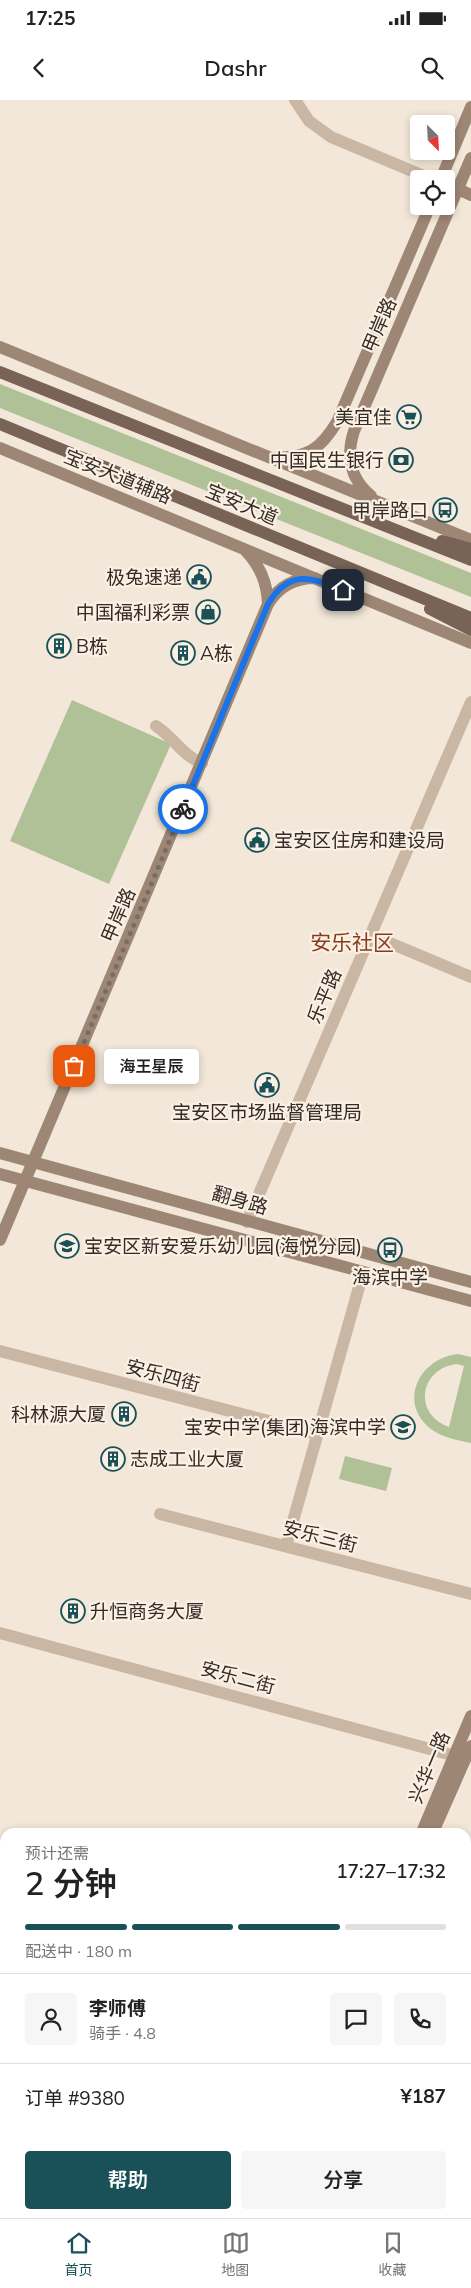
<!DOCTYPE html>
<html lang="zh">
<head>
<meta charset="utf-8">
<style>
  body { margin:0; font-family:Mulish,"Noto Sans SC",sans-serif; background:#f6f6f6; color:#222; height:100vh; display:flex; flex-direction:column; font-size:19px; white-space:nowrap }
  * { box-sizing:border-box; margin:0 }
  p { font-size:16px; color:#767676 }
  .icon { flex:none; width:28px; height:28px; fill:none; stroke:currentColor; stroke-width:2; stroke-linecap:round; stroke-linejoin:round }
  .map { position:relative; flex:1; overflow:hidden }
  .panel { position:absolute; left:0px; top:1728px; width:471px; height:391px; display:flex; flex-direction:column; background:#fff; border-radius:15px 15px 0 0; box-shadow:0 2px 8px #0003 }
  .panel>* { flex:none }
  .needle { width:32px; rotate:156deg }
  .fabs { position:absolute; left:410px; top:15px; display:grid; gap:10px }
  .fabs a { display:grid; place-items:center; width:45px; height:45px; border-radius:5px; background:#fff; box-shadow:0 2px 8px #0003; font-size:25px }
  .pin { position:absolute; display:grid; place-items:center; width:42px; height:42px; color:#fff; margin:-21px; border-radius:10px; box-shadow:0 2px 8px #0006 }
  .courier { position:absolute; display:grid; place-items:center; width:50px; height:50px; margin:-25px; border:4px solid #1a73e8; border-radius:50%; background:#fff; color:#222; box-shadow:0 1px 6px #0007 }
  .bubble { position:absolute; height:35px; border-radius:5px; background:#fff; box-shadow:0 2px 8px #0003; font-size:16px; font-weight:600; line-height:35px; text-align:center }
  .headline em { font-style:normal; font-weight:600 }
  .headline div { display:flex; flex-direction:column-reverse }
  .headline { display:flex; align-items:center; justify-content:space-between; height:85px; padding:0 25px }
  h1 { font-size:32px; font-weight:600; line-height:38px }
  .bar { display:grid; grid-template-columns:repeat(4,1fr); gap:8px 5px; align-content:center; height:60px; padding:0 25px }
  .bar i { height:6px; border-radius:4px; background:#e0e0e0 }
  .bar .selected { background:#1a5158 }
  .bar p { grid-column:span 4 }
  .line { display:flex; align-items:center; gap:12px; padding:0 25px; border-top:1px solid #e0e0e0 }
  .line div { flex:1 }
  .round { display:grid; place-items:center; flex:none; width:52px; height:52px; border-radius:5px; background:#f6f6f6 }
  .primary-button { display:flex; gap:10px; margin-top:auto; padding:10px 25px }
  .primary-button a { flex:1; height:58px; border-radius:5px; background:#1a5158; color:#fff; font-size:20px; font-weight:600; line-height:58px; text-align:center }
  .primary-button a+a { background:#f6f6f6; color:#222 }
  .status { display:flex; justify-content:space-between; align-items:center; height:35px; padding:0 25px; background:#fff; direction:ltr }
  .status svg { height:14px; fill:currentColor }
  header { display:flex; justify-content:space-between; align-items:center; height:65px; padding:0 25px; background:#fff; font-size:22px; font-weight:600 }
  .menu { display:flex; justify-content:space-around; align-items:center; height:70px; border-top:1px solid #e0e0e0; background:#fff; font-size:14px; color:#767676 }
  .menu a { display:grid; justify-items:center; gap:2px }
  .menu .selected { color:#1a5158 }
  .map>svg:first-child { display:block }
  .green { fill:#b1c197; fill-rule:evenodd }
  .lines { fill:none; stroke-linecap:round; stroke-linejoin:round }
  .street { stroke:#cab7a3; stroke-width:12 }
  .secondary { stroke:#9e8675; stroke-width:12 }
  .primary { stroke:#786356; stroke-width:12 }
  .highway { stroke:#56463c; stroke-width:15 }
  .done { stroke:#776d64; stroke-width:5; stroke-dasharray:0 9 }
  .route { stroke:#1a73e8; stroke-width:6 }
  .labels { text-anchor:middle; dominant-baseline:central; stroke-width:4.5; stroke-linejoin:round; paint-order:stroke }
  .street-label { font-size:19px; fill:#352b26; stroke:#faf1e4 }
  .poi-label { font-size:19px; fill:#352b26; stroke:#faf1e4; text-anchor:end }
  .quarter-label { font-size:21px; fill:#873b1c; stroke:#faf1e4 }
</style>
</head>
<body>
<div class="status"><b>17:25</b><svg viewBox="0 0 49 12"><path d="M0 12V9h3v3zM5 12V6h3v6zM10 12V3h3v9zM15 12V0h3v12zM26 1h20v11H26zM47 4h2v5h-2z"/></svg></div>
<header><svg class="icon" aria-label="back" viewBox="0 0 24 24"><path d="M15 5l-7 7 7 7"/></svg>Dashr<svg class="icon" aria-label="search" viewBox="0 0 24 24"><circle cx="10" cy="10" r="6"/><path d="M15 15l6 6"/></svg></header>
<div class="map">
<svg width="471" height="2118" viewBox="0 0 471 2118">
  <rect width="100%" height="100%" fill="#f2e7d8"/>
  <path class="green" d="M0,284l471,189v24l-471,-189z
    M72,600l99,44 -62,140 -99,-43z
    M458,1254l13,3v86c-13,-3 -29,-5 -40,-14 -34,-26 -12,-71 27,-75zM457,1264l7,2 -15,61c-37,-13 -29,-59 8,-63z
    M345,1356l47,12 -6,23 -47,-12z
    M471,2058v60h-90l4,-4h81v-54z"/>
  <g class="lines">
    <path class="street" d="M295,0l14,21 22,16 100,42
      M156,626c17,11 27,30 46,37
      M371,835l100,42
      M247,1122l224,-520
      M0,1251l318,83
      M160,1414l311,80
      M286,1446l77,-273
      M0,1533l463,125
      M303,2118l2,-4"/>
    <path class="secondary" d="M441,79l30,-72
      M458,89l13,6
      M0,247l471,193
      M0,348l471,195
      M275,358c33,-1 45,-8 62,-36l93,-216
      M371,396c-21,-17 -25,-40 -17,-65l117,-273
      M245,450c15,16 22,32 23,54
      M0,1053l471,129
      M0,1074l471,127
      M0,1140l268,-636c11,-18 26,-26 47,-26
      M422,1732l49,-116
      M433,1732l38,-86"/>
    <path class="primary" d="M0,272l471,188
      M0,324l471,194
      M442,441l29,8
      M430,509l41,21
      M0,1825l5,1
      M0,1888l5,3
      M466,1966l5,3
      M466,2037l5,1"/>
    <path class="highway" d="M0,1851l5,1
      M0,1881l5,1
      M466,1984l5,2
      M466,2018l5,2"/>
  </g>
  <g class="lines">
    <path class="done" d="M74,966l109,-257"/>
    <path class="route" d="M183,709l85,-205c21,-35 43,-27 75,-14"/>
  </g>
  <defs>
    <g id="supermarket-ring" transform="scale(1.25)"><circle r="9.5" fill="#faf1e4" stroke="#1a5158" stroke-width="1.5"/><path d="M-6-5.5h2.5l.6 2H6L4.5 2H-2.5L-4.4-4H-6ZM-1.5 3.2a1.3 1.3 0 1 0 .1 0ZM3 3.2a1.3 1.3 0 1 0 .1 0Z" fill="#1a5158"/></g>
    <g id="bank-ring" transform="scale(1.25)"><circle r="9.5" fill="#faf1e4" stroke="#1a5158" stroke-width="1.5"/><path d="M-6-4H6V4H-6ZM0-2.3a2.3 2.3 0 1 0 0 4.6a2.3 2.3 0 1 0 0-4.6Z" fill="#1a5158"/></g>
    <g id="bus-ring" transform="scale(1.25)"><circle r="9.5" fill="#faf1e4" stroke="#1a5158" stroke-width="1.5"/><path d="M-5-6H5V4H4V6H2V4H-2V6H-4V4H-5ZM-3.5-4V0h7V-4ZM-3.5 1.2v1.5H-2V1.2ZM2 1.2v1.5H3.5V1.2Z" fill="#1a5158"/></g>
    <g id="civic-ring" transform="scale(1.25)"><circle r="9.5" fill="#faf1e4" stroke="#1a5158" stroke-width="1.5"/><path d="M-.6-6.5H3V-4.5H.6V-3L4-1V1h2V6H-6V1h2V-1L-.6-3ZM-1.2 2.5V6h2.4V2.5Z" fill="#1a5158"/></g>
    <g id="shop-ring" transform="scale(1.25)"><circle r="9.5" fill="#faf1e4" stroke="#1a5158" stroke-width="1.5"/><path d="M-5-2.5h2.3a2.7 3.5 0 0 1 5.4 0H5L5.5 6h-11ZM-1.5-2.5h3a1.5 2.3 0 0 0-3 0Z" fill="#1a5158"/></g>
    <g id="building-ring" transform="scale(1.25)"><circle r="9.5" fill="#faf1e4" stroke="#1a5158" stroke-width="1.5"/><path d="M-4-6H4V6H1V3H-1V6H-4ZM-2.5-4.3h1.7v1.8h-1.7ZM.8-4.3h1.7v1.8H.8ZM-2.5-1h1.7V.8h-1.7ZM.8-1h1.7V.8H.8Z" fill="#1a5158"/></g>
    <g id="school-ring" transform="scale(1.25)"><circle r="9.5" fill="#faf1e4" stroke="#1a5158" stroke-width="1.5"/><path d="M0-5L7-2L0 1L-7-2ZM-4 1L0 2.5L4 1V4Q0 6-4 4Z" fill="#1a5158"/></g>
  </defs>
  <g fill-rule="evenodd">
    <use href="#supermarket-ring" x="409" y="317"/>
    <use href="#bank-ring" x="401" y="360"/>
    <use href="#bus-ring" x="445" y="410"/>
    <use href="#civic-ring" x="199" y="477"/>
    <use href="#shop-ring" x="208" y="512"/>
    <use href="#building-ring" x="59" y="546"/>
    <use href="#building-ring" x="183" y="553"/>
    <use href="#civic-ring" x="257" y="740"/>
    <use href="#civic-ring" x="267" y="985"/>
    <use href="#school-ring" x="67" y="1146"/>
    <use href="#bus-ring" x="390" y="1150"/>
    <use href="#building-ring" x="124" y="1314"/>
    <use href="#school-ring" x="403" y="1327"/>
    <use href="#building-ring" x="113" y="1359"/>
    <use href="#building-ring" x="73" y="1511"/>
  </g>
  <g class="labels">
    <g class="street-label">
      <text transform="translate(379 225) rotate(-67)">甲岸路</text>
      <text transform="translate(118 376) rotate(22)">宝安大道辅路</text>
      <text transform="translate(242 404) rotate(23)">宝安大道</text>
      <text transform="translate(118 815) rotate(-67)">甲岸路</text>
      <text transform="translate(324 896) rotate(-67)">乐平路</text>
      <text transform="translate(240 1100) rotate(16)">翻身路</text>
      <text transform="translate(163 1275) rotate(15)">安乐四街</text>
      <text transform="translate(320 1436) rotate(14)">安乐三街</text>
      <text transform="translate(238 1577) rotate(15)">安乐二街</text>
      <text transform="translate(429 1667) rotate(-67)">兴华一路</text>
    </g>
    <g class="poi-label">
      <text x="392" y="317">美宜佳</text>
      <text x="384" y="360">中国民生银行</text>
      <text x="428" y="410">甲岸路口</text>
      <text x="182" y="477">极兔速递</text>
      <text x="190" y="512">中国福利彩票</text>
      <text x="76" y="546" text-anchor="start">B栋</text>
      <text x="200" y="553" text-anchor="start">A栋</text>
      <text x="274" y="740" text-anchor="start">宝安区住房和建设局</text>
      <text x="267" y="1012" text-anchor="middle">宝安区市场监督管理局</text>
      <text x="84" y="1146" text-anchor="start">宝安区新安爱乐幼儿园(海悦分园)</text>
      <text x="390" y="1177" text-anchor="middle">海滨中学</text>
      <text x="106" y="1314">科林源大厦</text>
      <text x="386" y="1327">宝安中学(集团)海滨中学</text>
      <text x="130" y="1359" text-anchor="start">志成工业大厦</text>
      <text x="90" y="1511" text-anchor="start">升恒商务大厦</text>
    </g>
    <g class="quarter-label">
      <text x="352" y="842">安乐社区</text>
    </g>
  </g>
</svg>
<div class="fabs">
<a><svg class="needle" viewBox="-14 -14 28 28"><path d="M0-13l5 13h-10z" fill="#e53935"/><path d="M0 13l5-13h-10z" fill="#767676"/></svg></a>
<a><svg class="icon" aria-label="locate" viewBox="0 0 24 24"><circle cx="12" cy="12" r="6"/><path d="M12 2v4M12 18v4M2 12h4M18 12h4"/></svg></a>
</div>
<div class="pin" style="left:74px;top:966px;background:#ea580c"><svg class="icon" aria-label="bag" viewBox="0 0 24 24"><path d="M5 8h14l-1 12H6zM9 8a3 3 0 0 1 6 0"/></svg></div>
<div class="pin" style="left:343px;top:490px;background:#1f2937"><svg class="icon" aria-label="home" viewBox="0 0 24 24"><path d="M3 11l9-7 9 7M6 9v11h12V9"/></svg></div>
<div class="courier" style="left:183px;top:709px"><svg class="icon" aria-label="bike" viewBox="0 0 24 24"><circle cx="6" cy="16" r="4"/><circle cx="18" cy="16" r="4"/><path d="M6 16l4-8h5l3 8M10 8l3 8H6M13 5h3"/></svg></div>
<div class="bubble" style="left:104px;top:949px;width:95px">海王星辰</div>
<section class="panel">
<div class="headline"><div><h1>2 分钟</h1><p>预计还需</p></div><em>17:27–17:32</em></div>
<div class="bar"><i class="selected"></i><i class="selected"></i><i class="selected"></i><i></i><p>配送中 · 180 m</p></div>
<div class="line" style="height:90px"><a class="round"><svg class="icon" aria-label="person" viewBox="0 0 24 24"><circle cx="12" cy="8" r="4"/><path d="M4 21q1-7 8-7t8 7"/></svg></a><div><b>李师傅</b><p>骑手 · 4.8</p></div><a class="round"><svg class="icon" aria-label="chat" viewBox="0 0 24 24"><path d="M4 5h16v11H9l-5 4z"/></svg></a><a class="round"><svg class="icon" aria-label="phone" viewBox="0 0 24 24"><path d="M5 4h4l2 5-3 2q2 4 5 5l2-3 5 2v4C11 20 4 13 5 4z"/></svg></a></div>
<div class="line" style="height:65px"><div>订单 #9380</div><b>¥187</b></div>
<div class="primary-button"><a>帮助</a><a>分享</a></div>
</section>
</div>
<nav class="menu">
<a class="selected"><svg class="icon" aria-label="home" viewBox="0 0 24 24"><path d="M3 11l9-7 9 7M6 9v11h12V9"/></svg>首页</a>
<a><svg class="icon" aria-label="map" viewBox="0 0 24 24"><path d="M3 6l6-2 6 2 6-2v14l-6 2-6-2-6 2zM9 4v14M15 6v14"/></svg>地图</a>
<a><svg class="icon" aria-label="saved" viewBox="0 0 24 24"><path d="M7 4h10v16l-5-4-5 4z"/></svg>收藏</a>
</nav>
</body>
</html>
